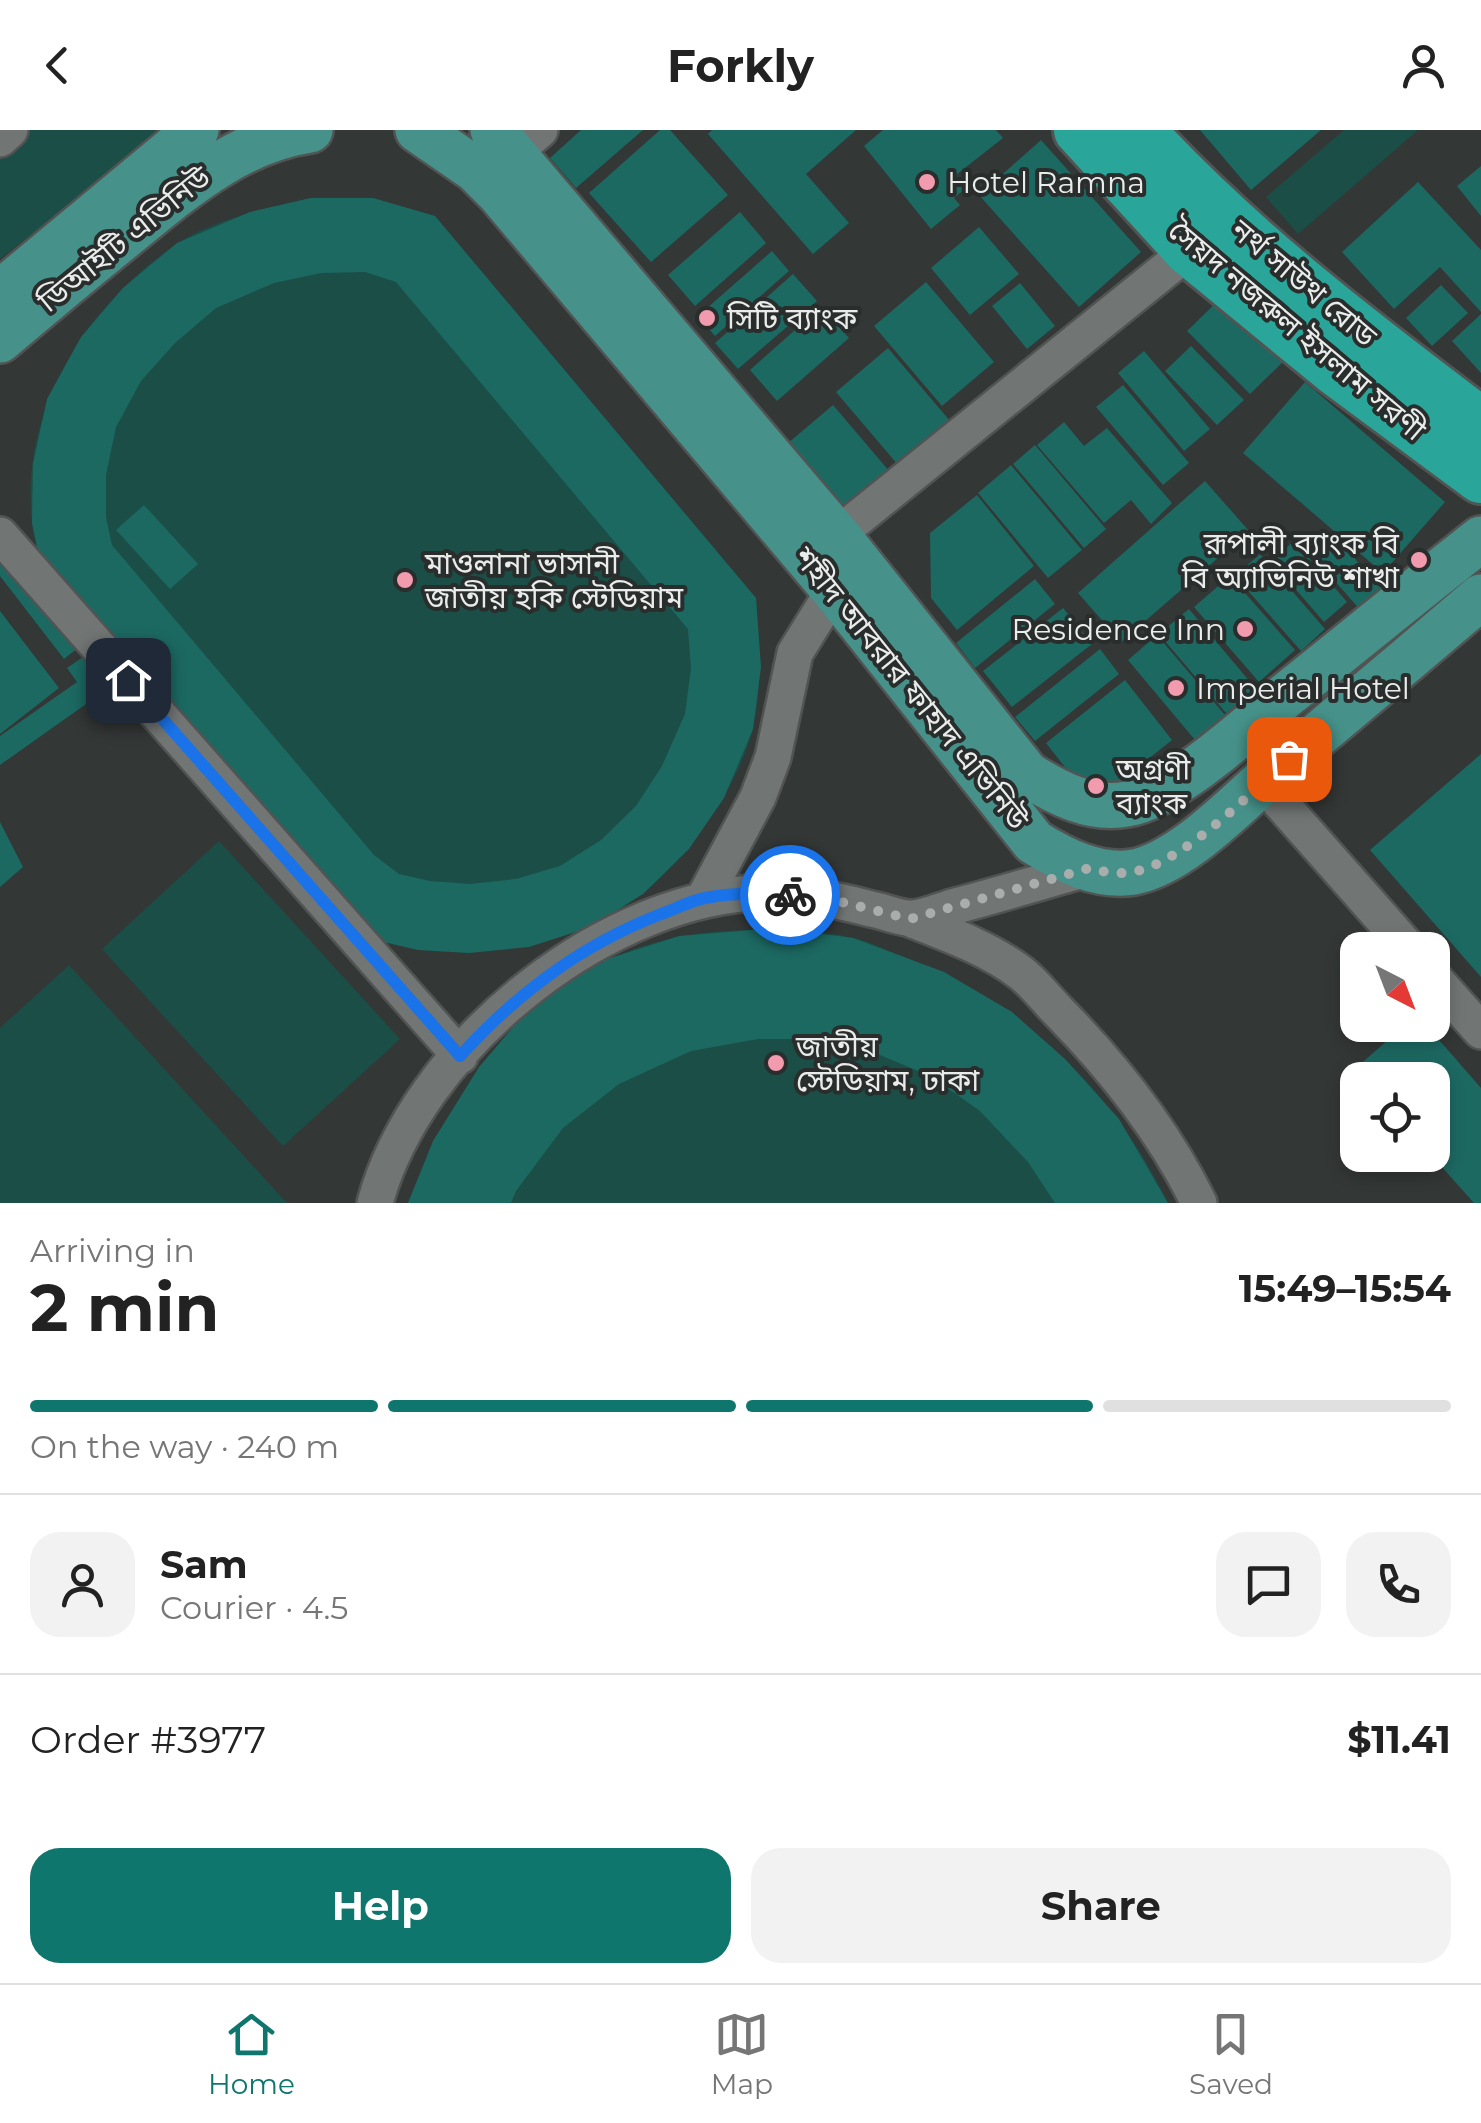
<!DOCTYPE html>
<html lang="en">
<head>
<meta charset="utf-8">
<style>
  body { margin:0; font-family:Montserrat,"Noto Sans Bengali",sans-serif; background:#f2f2f2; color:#222; height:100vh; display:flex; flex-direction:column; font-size:38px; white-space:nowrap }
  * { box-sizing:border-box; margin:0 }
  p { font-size:32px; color:#767676 }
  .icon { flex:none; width:55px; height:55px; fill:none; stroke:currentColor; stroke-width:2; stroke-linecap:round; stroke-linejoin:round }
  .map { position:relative; height:1073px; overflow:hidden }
  .drawer { display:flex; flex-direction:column; background:#fff; flex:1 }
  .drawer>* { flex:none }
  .needle { width:65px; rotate:138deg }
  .buttons { position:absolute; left:1340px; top:802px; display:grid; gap:20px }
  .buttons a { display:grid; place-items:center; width:110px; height:110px; border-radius:20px; background:#fff; box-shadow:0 5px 15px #0003; font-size:50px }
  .pin { position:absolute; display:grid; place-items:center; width:85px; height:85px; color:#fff; margin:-42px; border-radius:20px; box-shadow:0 5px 15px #0006 }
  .courier { position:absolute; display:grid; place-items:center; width:100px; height:100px; margin:-50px; border:8px solid #1a73e8; border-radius:50%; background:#fff; color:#222; box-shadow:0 2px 12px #0007 }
  .headline em { font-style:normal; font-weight:700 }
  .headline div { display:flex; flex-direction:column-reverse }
  .headline { display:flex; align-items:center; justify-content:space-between; height:170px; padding:0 30px }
  h1 { font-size:65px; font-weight:700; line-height:75px }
  .bar { display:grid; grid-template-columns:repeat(4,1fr); gap:15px 10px; align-content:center; height:120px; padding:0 30px }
  .bar i { height:12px; border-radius:8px; background:#e0e0e0 }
  .bar .selected { background:#0f766e }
  .bar p { grid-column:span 4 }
  .line { display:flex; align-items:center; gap:25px; padding:0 30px; border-top:2px solid #e0e0e0 }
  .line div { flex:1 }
  .round { display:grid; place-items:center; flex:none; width:105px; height:105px; border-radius:30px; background:#f2f2f2 }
  .action { display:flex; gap:20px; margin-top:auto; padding:20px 30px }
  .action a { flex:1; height:115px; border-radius:30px; background:#0f766e; color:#fff; font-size:40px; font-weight:700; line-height:115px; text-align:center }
  .action a+a { background:#f2f2f2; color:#222 }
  header { display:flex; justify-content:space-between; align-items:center; height:130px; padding:0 30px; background:#fff; font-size:45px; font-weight:700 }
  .tab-bar { display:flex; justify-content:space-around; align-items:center; height:140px; border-top:2px solid #e0e0e0; background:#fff; font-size:28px; color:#767676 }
  .tab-bar a { display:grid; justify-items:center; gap:5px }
  .tab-bar .selected { color:#0f766e }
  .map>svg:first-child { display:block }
  .green { fill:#1c4e48 }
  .building { fill:#1c6962; fill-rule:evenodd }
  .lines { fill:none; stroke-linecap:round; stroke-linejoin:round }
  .minor-casing { stroke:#515453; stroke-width:40 }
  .major-casing { stroke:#515453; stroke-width:50 }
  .highway-casing { stroke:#515453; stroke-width:58 }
  .minor { stroke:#717574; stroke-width:35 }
  .major { stroke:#46928a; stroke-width:45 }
  .highway { stroke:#2aa599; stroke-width:52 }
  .done { stroke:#a9adac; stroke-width:10; stroke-dasharray:0 18 }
  .route { stroke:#1a73e8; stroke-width:12 }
  .poi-dot { fill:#f29aae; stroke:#292d2c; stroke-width:4 }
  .labels { text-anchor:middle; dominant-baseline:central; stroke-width:8; stroke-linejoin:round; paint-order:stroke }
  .poi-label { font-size:30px; fill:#e9eceb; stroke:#292d2c; text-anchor:start }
  .street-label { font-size:30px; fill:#e9eceb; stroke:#292d2c }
</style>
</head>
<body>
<header><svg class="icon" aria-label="back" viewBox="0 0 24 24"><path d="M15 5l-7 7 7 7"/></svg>Forkly<svg class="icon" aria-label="person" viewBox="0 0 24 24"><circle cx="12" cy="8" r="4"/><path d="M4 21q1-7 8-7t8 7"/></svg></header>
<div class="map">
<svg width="1481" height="1073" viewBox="0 0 1481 1073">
  <rect width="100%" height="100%" fill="#333736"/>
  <path class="green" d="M0,0h159l-15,17 -144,112z
    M1344,0h74l-120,104 -32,-37z
    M311,68h62l62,18 321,382c3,43 7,86 -3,129 -7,33 -27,68 -46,95 -71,106 -167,137 -289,127l-375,-374c-3,-17 -9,-35 -11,-52 -12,-113 53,-216 143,-278 37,-26 93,-37 136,-47z
    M219,711l181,198 -117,107 -181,-197z
    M777,798c25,3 52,4 77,10 14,3 29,11 43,16 122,46 214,131 271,249h-760c53,-129 125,-236 270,-266 32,-7 67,-6 99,-9z
    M69,835l218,238h-287v-175z"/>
  <path class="building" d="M581,0h62l-67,58 -26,-30z
    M660,0h10l58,65 -77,67 -62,-69z
    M712,0h144l-50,44 43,49 -36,31 -105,-120z
    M883,0h113l7,8 -47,37 10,13 -12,10 6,7 -29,24 -67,-83z
    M1200,0h121l-70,60z
    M1041,10l100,112 -62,55 -100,-112z
    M1481,36v50l-24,-30z
    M1418,52l63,68v62l-41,-45 -46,42 -52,-57z
    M311,68h62l62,18 321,382 5,69 -8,62 -29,69 -35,51 -46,45 -55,34 -59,19 -60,6 -51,-3 -52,-12 -323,-363 -11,-52 1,-59 14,-65 34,-62 42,-49 54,-45 73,-31zM365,142l31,10 292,347 3,39 -6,46 -23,52 -26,40 -35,34 -41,26 -44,13 -46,5 -40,-3 -31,-7 -25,-19 -262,-310 -6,-27v-43l10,-48 25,-46 34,-38 41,-35 58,-25 47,-10z
    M740,82l26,31 -71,63 -27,-31z
    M979,97l40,47 -49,41 -39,-47z
    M772,121l17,20 -74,65 -17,-20z
    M793,144l24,27 -79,68 -23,-26z
    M926,152l68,80 -52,44 -68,-80z
    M1020,153l35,43 -28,23 -35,-43z
    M1441,155l27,28 -36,33 -26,-28z
    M1223,166l63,63 -36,35 -63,-63z
    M821,177l28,31 -72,63 -27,-31z
    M1481,184v59l-29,-32z
    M1191,216l53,54 -27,25 -52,-54z
    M888,218l68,80 -52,44 -68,-80z
    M1144,221l66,78 -26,22 -66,-78z
    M1305,252l140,120 -62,71 -140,-120z
    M1123,255l66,78 -26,22 -67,-78z
    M833,275l68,80 -52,44 -68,-80z
    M1064,292l20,24 23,-18 65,75 -21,21 -20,-24 -27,23 -67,-78z
    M1035,315l71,84 -22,19 -71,-84z
    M1011,335l71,85 -34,28 -70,-85z
    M1205,351l44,50 -128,111 -43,-49z
    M977,365l57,71 -77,64 -26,-32 -1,-65z
    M144,375l54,59 -28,25 -54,-59z
    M1333,404l53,60 -23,19 -53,-60z
    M0,405l84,108 -20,16 -64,-83z
    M1294,411l53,61 -23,20 -53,-61z
    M1260,424l65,75 -24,22 -66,-75z
    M1230,446l65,74 -36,32 -65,-75z
    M1035,449l20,25 -80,64 -19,-25z
    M1063,478l29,36 -80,63 -29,-36z
    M1189,479l67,80 -30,24 -67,-79z
    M0,481l59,77 -59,46z
    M1157,505l68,80 -30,25 -67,-80z
    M1100,519l19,25 -84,67 -20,-24z
    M90,522l23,33 -113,80v-29l77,-54 -10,-14z
    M1125,550l47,60 -79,63 -47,-60z
    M1481,624v223l-111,-127z
    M0,692l23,45 -23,20z
    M777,798l76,10 91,34 68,40 54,48 53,59 49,84h-113l-27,-41 -48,-51 -50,-35 -50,-21 -74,-16h-48l-67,12 -72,33 -56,44 -47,63 -5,12h-103l25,-62 46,-74 48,-56 74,-50 78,-25z
    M1405,895h21l55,63v115h-7l-42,-47v-76h-66l-10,-12z"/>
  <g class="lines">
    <g class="minor-casing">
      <path id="minor" d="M0,9l10,-9
        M512,24l28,-24
        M0,405l460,521
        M837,405l353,-285 14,-15
        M1262,652l148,168
        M704,768l54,-101 15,-40 22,-104 39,-63
        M910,789c38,15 78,29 111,54 13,10 25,26 37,38 56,57 106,120 141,192
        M1432,846l49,55
        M375,1073c41,-152 220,-299 377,-310 40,-3 80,6 119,16 12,2 25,8 37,9 13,1 31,-7 44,-11 46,-12 92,-26 138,-39"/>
    </g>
    <g class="major-casing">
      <path id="major" d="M418,0l58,40 23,23 335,397 200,252c29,18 64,36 100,30 50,-10 104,-70 142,-102 68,-57 137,-115 205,-173
        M493,0l344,405 190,239c30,19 64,37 100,30 46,-8 120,-76 157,-107 66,-53 131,-106 197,-158
        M0,163l196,-163
        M0,210c41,-35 83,-70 125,-104 57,-46 111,-95 185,-106"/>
    </g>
    <g class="highway-casing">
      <path id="highway" d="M1080,0l110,120 144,118 147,109
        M1138,0c102,111 222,203 343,294"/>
    </g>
    <use href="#minor" class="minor"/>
    <use href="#major" class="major"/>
    <use href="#highway" class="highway"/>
  </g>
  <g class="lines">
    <path class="done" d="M790,765l27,1 93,23 180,-51c16,5 31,7 47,3 50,-12 113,-78 152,-112"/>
    <path class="route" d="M128,550l332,376c57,-63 121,-111 201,-142 14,-5 29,-13 44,-16 28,-6 57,-5 85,-3"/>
  </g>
  <g class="poi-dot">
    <circle cx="927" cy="52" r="10"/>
    <circle cx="707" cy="188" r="10"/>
    <circle cx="1419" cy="430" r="10"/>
    <circle cx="405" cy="450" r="10"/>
    <circle cx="1245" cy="499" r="10"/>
    <circle cx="1176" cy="558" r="10"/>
    <circle cx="1096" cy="656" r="10"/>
    <circle cx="776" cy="933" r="10"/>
  </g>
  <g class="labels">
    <g class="poi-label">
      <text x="947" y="52">Hotel Ramna</text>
      <text x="727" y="188">সিটি ব্যাংক</text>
      <text x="1399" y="413" text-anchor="end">রূপালী ব্যাংক বি<tspan x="1399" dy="34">বি অ্যাভিনিউ শাখা</tspan></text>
      <text x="425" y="433">মাওলানা ভাসানী<tspan x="425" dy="34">জাতীয় হকি স্টেডিয়াম</tspan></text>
      <text x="1225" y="499" text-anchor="end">Residence Inn</text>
      <text x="1196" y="558">Imperial Hotel</text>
      <text x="1116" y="639">অগ্রণী<tspan x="1116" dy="34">ব্যাংক</tspan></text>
      <text x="796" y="916">জাতীয়<tspan x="796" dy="34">স্টেডিয়াম, ঢাকা</tspan></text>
    </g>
    <g class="street-label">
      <text transform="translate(124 109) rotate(-39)">ডিআইটি এভিনিউ</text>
      <text transform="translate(1304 153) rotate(40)">নর্থ সাউথ রোড</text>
      <text transform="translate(1297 200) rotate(40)">সৈয়দ নজরুল ইসলাম সরণী</text>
      <text transform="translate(911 558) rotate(51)">শহীদ আবরার ফাহাদ এভিনিউ</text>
    </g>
  </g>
</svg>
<div class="buttons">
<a><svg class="needle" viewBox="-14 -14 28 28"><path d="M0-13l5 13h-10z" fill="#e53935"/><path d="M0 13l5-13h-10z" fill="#767676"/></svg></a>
<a><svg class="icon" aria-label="locate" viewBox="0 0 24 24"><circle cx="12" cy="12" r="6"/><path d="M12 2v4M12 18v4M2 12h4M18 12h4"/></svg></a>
</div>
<div class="pin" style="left:1289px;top:629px;background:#ea580c"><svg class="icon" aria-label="bag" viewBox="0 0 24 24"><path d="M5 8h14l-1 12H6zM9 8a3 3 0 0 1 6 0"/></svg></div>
<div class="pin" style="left:128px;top:550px;background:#1f2937"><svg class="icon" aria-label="home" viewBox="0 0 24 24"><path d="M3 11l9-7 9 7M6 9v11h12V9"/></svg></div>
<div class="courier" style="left:790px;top:765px"><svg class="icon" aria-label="bike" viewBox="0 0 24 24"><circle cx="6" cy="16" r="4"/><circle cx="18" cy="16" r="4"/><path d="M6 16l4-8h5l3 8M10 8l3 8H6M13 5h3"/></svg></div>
</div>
<section class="drawer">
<div class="headline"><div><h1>2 min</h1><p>Arriving in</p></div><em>15:49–15:54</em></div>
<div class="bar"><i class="selected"></i><i class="selected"></i><i class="selected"></i><i></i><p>On the way · 240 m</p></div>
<div class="line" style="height:180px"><a class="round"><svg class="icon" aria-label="person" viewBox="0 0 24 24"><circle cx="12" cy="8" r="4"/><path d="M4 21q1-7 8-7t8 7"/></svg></a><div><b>Sam</b><p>Courier · 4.5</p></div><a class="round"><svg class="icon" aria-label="chat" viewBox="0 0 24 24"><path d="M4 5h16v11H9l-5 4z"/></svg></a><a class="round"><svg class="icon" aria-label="phone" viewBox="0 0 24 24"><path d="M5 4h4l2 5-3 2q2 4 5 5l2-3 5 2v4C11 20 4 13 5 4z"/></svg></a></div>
<div class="line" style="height:130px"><div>Order #3977</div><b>$11.41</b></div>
<div class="action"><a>Help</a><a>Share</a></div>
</section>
<nav class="tab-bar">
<a class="selected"><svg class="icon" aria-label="home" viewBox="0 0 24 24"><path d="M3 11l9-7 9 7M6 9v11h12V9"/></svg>Home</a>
<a><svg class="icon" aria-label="map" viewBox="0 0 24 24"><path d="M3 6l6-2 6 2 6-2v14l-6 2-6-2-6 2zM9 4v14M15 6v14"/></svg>Map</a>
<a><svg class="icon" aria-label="saved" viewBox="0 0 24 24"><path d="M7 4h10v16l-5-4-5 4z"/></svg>Saved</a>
</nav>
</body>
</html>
